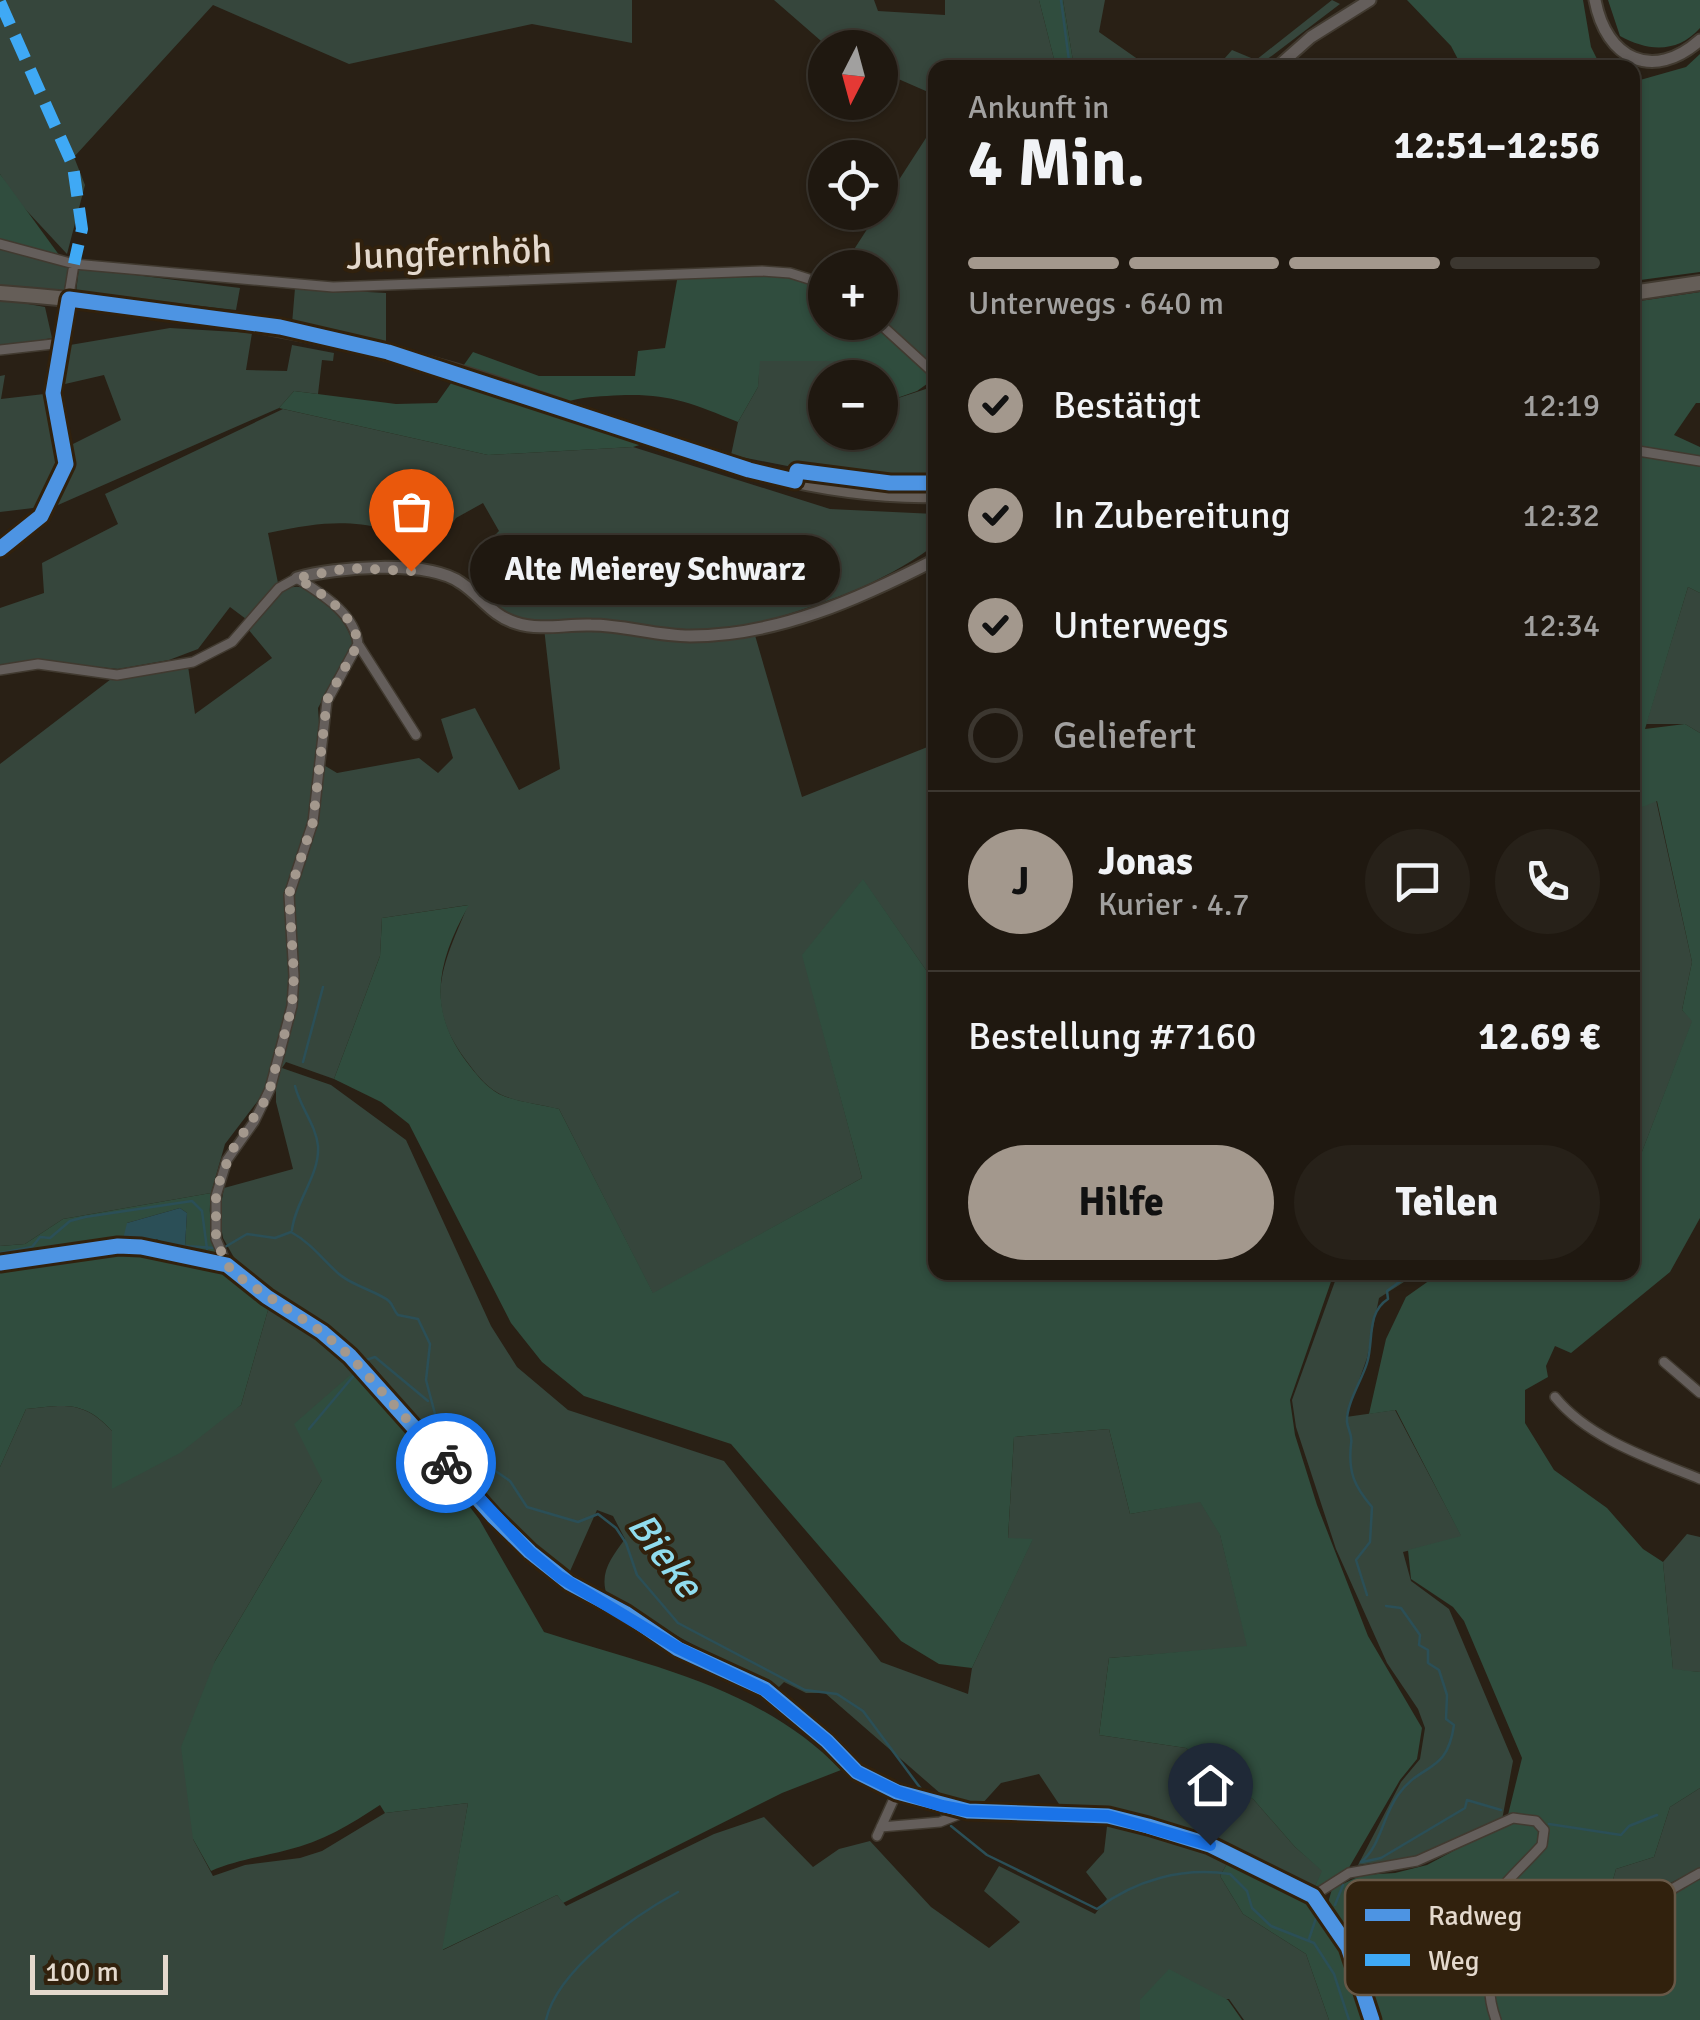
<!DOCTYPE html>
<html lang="de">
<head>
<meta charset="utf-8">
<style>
  body { margin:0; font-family:Signika,sans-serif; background:#272119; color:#f1f3f6; height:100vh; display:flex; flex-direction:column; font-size:38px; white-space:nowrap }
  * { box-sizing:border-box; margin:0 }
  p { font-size:32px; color:#a1a09f }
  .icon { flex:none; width:55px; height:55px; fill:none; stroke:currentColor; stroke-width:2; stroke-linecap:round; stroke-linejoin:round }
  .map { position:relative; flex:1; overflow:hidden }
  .panel { position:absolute; left:928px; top:60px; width:712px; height:1220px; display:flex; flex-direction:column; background:#1f1810; border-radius:20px; box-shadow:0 2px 8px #0004,0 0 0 2px #3c3730 }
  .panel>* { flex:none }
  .needle { width:65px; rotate:186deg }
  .fabs { position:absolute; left:808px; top:30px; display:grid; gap:20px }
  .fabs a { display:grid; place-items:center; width:90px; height:90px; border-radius:50%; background:#1f1810; box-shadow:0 2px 8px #0004,0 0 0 2px #3c3730; font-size:50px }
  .scale { position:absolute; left:30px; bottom:25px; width:138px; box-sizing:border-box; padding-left:10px; border:5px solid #e4d9cd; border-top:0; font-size:28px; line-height:35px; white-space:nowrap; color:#e4d9cd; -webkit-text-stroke:8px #31210d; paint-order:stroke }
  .pin { position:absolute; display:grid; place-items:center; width:85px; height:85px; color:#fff; margin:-102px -42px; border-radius:50% 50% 50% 0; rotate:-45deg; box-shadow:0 0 10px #0007 }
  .pin .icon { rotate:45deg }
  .courier { position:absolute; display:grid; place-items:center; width:100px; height:100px; margin:-50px; border:8px solid #1a73e8; border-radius:50%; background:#fff; color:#222; box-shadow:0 2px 12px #0007 }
  .bubble { position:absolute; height:70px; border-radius:35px; background:#1f1810; box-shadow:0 2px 8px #0004,0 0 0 2px #3c3730; font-size:32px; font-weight:700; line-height:70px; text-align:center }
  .overview em { font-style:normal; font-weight:700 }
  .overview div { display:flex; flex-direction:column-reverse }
  .overview { display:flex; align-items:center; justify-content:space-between; height:170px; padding:0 40px }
  h1 { font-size:65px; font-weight:700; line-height:75px }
  .bar { display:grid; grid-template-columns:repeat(4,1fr); gap:15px 10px; align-content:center; height:120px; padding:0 40px }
  .bar i { height:12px; border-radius:8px; background:#3c3730 }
  .bar .on { background:#a3988d }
  .bar p { grid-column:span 4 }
  .line { display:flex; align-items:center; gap:25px; padding:0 40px; border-top:2px solid #3c3730 }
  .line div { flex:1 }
  .round { display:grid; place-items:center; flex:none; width:105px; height:105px; border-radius:52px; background:#272119 }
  ol { padding:0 40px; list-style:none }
  li { display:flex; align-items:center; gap:30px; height:110px }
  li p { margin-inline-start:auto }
  li .icon { padding:10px; border-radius:50%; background:#a3988d; color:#111; stroke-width:4 }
  li:last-child { color:#a1a09f }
  li i { width:55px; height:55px; border:5px solid #3c3730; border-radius:50% }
  .button { display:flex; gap:20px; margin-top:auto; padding:20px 40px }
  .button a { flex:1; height:115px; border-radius:60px; background:#a3988d; color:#111; font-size:40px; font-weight:700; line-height:115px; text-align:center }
  .button a+a { background:#272119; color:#f1f3f6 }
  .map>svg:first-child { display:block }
  .green { fill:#36463c }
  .forest { fill:#304d3e; fill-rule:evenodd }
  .water { fill:#2b4f57 }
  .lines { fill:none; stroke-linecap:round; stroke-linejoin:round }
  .stream { stroke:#2b4f57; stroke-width:2.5 }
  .minor-casing { stroke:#413a30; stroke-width:12 }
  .tertiary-casing { stroke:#413a30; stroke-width:15 }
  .primary-casing { stroke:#413a30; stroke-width:18 }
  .minor { stroke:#645e5b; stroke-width:9 }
  .tertiary { stroke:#645e5b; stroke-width:11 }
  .primary { stroke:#655e58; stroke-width:14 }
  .quiet { stroke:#3fa9f5; stroke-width:12; stroke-dasharray:25 12; stroke-linecap:butt }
  .cycleway-casing { stroke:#31210d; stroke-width:21 }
  .cycleway { stroke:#4d94e3; stroke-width:15 }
  .done { stroke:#a3988d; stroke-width:10; stroke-dasharray:0 18 }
  .route { stroke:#1a73e8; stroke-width:12 }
  .labels { text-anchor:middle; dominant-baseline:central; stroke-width:8; stroke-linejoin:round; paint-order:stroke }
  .street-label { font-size:38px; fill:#e4d9cd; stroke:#31210d }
  .water-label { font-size:40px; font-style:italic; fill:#90dcee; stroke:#31210d }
  .key { fill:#31210d; stroke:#675847; stroke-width:2.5 }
  .key-label { font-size:28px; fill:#e4d9cd }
</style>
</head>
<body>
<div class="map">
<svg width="1700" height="2020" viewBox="0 0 1700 2020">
  <rect width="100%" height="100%" fill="#292015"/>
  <path class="green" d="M0,0h632v43l-100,-19 -183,40 -136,-59 -139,152 11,28 -18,69 -53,-57 -14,-23z
    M774,0h100l4,11 67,4v-15h94l17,67 -121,1v27l-55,-24v-23l-52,-1z
    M1063,0h42l-6,32 50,35h-75z
    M1332,0l8,4 -83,63h-40l15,-17 24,10z
    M935,124v244l-55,-50v-50h-38z
    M0,249l69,17 -5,24 -64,-4z
    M79,268l161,20 -4,22 -160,-18z
    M295,288l91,5v52l-94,-21z
    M0,299l45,8 7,31 -52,9z
    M170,328l82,5 -6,37 41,1 5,-26 42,8 -1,8 -11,-1 -4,34 -24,-3 -15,17 -221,97 -58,7v-136l5,-1 -4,24 52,-6 16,53 52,-26 -17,-45 -39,9 -3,-21 8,-18z
    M759,361h77l-4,16 -7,1v54h55v-28l55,-18v94l-107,-6 -97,-19 7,-33 20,-35z
    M283,409l205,46 145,-8 197,62 105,5 -3,33c-55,40 -115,59 -180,78l50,172 133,-53v239l-72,-103 -60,75 59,223 -209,116 -94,-185c-19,-5 -45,-7 -61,-16 -14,-8 -24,-22 -33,-34 -43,-58 -21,-96 3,-154l-86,13 -2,38 -46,123 -48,-17 -4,6 49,17 75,55 85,186 26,41 51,43 156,51 157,201 87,32 4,-26 60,-128 -24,-1 6,-102 95,-8 21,85 70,-13 20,33 28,113 -139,11 -10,77 87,13 68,52 41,47 28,24 -10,19c-80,-40 -158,-77 -250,-80l-24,-36 -38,9 -20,22 -22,-2 -18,-9 -116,-101h-19l-22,-11 -8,8 -168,-92c-10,-24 3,-40 17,-59l-12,-23 -16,-6 -30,68 -71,-66 -127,-151 -44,-35 -84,-56 -18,-32 -4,-23 5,-27 69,-19 -17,-67v-25l-51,67 -14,49 -148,26 -38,25 -25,2v-482l115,-88 73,-10 7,48 77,-56 -24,-29c10,-12 23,-33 38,-40 28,-13 61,31 67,54l-35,65 4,56 15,9 82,-15 19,15 15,-15 -12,-39 34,-11 44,82 41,-21 -16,-141 -50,-15 4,-14 -14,-53 15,-15 -16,-28 -27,15 -17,25c-74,-21 -94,-27 -171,-10l10,50 -32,36 -16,-12 -32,42 -29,11 -51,9 -77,-8 -41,10v-63l44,-15 -2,-30 76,-39 -13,-30z
    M1688,587l12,6v140l-15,-9h-39z
    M1656,800l36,162 -10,48 11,10 -60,155v-364z
    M1338,1273h80l-39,25 -12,60 -21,59 49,-7 67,127 -59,15 8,29 38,28 64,152 -11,59 -50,24 -41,14 -53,7 43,-83 19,-23 5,-31 -7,-19 -31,-46 -51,-114 -40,-122 -4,-27z
    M270,1303l50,29 37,37 -35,111 -107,181 -22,178 20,37 32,-11 55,-7 22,-7 63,-38 83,-10 -25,147 114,-55 9,11 148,-72 50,-17 49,50 26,-18 31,-8 61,66 58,41 31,-26 -36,-31 15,-25 96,48 12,-15 -21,-27 18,-20 4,-34 76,21 45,21 -9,16 23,38 63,40 23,66h-85l-15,-21 -89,1v20h-1140v-553l26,-58c39,-4 57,-9 86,22v57l129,-83z
    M1687,1534l13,3v135l-27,-2 -10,-108z
    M1700,1788v80l-73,37 -16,-18 5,-18 38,-12 16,-50z"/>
  <path class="forest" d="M1039,0h24l11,67h-18z
    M1407,0h176l8,47 10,20h-139l-11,-21z
    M1608,0h92v28c-23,26 -53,23 -80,8z
    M1700,54v218l-67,9v-199l53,-15z
    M0,174l65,89 -65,-19z
    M770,266l55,11v45l48,1 61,56 -17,12 -37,13v-26l-48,-1 3,-16h-75l-2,26 -20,35c-52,-21 -73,-30 -131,-26 -16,1 -31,1 -46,9l95,35 -23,7 -145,8 -209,-47 15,-17 102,13 41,-1 36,-51 66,24h96l3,-25 27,-3 14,-79z
    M1700,292v111h-4l-22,32 26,12v146l-12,-6 -43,142 40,-5 15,9v485l-30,54 -99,81 -16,-7 -9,20 2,11 -23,13v33l29,47 53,38 36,41 20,13 10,107 27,3v116l-30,19 -16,50 -38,12 -5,18 24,26 65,-35v142h-371l-23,-66 -63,-40 -23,-38 9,-16c36,17 72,30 96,62l9,-7 -6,-12 4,-14 30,-14 33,-2 32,-8 79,-42 16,-65 -58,-137 -11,-14 -42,-28 -3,-29 53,-14 -65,-126 -27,4 17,-75 20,-42 34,-24 192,-1 1,-97 59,-154 -10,-11 10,-48 -35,-161 -24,10v-509z
    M863,879l72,104v289l399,1 -44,127 5,35 22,70 51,131 54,92 -5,31 -17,21 -53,91 -34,19 9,-19 -27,-24 -41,-47 -68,-52 -87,-13 10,-77 138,-12 -27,-111 -20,-33 -70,12 -21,-85 -95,8 -6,101 25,1 -61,129 -33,-4 -38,-23 -170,-197 -147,-48 -42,-34 -31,-39 -102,-199 -28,-22 -47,-23 46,-123 2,-38 87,-13c-31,55 -43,102 -3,156 9,12 20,26 33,33 17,8 41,10 60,15l94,184 209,-115 -60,-223z
    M211,1193c-7,53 18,81 59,110l-29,102 -61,48 -68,36v-58c-28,-31 -47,-26 -86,-22l-26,58v-221l25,-2 38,-25zM180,1208l7,5 -2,33h-17l-41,-23z
    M357,1369l72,90 -12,12 25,33 15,-14 22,29 65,113c108,35 215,54 297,138l-59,23 -219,110 -6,-8 -115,55 26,-147 -83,10 -5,-8c-29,19 -58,37 -93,45 -26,7 -50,10 -76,21l-18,-32 -12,-92 34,-86 107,-181 -28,-56z
    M1169,1969l59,31 14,20h-102v-20z"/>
  <path class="water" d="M180,1208l7,5 -2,33 -5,3 -24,-10h-33l4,-16z"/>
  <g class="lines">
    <path class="stream" d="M1061,0l9,68
      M303,1062l20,-75
      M292,1230c3,-28 28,-55 26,-84 -2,-21 -18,-39 -23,-60
      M185,1246l31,2
      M225,1247l22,-13 28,4 16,-6c20,11 32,28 48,42 12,11 39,18 50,27 4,4 5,10 9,14l20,4 12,25 -4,36 9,34 20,29 55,38 17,26 51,15 20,-8 18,14 10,15 11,32 41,48 127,67 32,4 26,17 61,82
      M0,1253l32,-6 8,-10 10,1 20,-17 15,-4 107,-16 10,10 5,38
      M366,1360l9,-3 53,44
      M309,1429l47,-56
      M1367,1595l-11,-35 14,-18 2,-35c-18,-21 -24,-35 -21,-63 2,-8 -3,-14 -4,-22 -1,-18 15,-42 20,-59 7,-22 -1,-50 21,-64l-1,-8 26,-19
      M937,1808l7,9
      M1549,1824l72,11 8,-9 28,-11
      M951,1826l36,29 110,54c38,-29 85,-42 133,-35l17,17 5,17 19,18 43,17 20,31 15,46
      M1361,1862c20,-16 21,-45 37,-67 23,-33 49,-20 56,-70l-8,-6 1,-24 -8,-25 -11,-7v-13l-9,-5 1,-10 -19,-27 -15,-2
      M1362,1862l19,-4 84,-50 2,-8 34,10
      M1335,1905l8,-20
      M1309,1939l7,-21
      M546,2020c11,-50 89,-105 132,-128"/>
    <g class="minor-casing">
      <path id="minor" d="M0,244l74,20 259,23 429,-16 28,2 35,11
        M878,322l57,52
        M0,350l62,-7
        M1632,450l68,11
        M0,549l41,-33 25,-52 -13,-71 21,-129
        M358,644l58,91
        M0,670l38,-6 79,11 76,-13 39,-20 47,-54 18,-10c23,15 58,35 61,66l-31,57 -14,121 -24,73 5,81 -2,30 -22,83 -16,33 -27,38 -11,36v43l11,26 40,32 55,35 28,24 143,160 37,36 39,31 56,30 53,36 87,40 62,52 30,31 40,20 71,19 140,5 40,10 62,19 103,51 35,51 24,73
        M1664,1362l36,31
        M1555,1397c34,42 96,62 145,82
        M881,1827l59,-5 25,-10
        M877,1836l20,-44
        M1313,1896l36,-23 68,-12 96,-43 23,3 8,9 -2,15c-37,41 -63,54 -65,116l12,16
        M1496,2020c-21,-58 11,-103 72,-108 19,-1 37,2 55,-2 27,-5 53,-24 77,-37"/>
    </g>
    <g class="tertiary-casing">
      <path id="tertiary" d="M1595,0c11,59 58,82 105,40
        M1276,68l35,-31 59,-37
        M297,578c38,-11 130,-19 164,5 20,13 31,33 55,40 25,8 50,1 75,2 33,0 65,11 99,11 87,0 169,-37 245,-76"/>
    </g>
    <g class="primary-casing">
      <path id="primary" d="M0,293c155,12 305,34 454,78 158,47 312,128 481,124
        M1632,293l68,-10"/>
    </g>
    <use href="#minor" class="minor"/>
    <use href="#tertiary" class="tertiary"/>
    <use href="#primary" class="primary"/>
    <path class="quiet" d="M0,2l73,164 9,63 -8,35"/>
    <g class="cycleway-casing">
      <path id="cycleway" d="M0,549l41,-33 25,-52 -13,-71 16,-94 211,28 108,25 361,118 46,11 2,-10 93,12h45
        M0,1263l118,-17 23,1 86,18 40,32 55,35 28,24 143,160 37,36 39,31 56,30 53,36 87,40 62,52 30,31 40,20 71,19 140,5 40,10 62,19 103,51 35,51 24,73"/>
    </g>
    <use href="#cycleway" class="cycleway"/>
  </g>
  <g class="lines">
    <path class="done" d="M411,571l-62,-3 -52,10c24,15 57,35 61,66l-31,56 -14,122 -24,72 5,82 -2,30 -24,90 -34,51 -13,29 -5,20v44l11,25 12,12 83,55 28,24 96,107"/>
    <path class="route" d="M446,1463l84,89 30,25 118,71 87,42 62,51 30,31 41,20 44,14 26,5 140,5 102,29"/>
  </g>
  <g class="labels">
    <g class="street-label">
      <text transform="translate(449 253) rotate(-2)">Jungfernhöh</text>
    </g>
    <g class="water-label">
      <text transform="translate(665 1555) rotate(53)">Bieke</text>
    </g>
  </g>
  <rect x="1345" y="1880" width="330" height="115" rx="15" class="key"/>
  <rect x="1365" y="1909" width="45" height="12" fill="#4d94e3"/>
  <rect x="1365" y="1954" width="45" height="12" fill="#3fa9f5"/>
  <g class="key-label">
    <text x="1428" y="1925">Radweg</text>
    <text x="1428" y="1970">Weg</text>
  </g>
</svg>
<div class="fabs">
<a><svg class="needle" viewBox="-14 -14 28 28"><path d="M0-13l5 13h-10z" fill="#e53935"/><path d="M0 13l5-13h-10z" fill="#a1a09f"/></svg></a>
<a><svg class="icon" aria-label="locate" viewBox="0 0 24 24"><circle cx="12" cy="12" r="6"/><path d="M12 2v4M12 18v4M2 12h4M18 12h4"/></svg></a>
<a>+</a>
<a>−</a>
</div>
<div class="scale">100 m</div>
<div class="pin" style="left:411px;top:571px;background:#ea580c"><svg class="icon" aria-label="bag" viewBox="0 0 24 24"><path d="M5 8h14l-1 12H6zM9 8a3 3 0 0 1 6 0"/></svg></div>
<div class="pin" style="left:1210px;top:1845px;background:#1f2937"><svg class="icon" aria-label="home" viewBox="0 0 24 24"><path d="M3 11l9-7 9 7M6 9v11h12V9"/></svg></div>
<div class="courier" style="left:446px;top:1463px"><svg class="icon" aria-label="bike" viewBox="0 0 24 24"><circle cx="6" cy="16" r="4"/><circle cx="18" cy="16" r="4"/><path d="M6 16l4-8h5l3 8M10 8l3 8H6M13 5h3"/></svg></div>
<div class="bubble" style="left:470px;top:535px;width:370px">Alte Meierey Schwarz</div>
<section class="panel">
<div class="overview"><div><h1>4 Min.</h1><p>Ankunft in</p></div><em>12:51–12:56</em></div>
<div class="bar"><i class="on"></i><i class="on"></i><i class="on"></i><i></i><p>Unterwegs · 640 m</p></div>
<ol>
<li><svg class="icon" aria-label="check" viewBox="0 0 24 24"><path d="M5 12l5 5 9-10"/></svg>Bestätigt<p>12:19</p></li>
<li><svg class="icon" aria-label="check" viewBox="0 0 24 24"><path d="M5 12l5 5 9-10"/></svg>In Zubereitung<p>12:32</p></li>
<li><svg class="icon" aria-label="check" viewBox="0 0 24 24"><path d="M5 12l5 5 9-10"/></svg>Unterwegs<p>12:34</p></li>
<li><i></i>Geliefert</li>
</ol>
<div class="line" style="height:180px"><b class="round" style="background:#a3988d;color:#111">J</b><div><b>Jonas</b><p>Kurier · 4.7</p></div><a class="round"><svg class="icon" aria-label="chat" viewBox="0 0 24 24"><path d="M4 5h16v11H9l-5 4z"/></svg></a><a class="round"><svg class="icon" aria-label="phone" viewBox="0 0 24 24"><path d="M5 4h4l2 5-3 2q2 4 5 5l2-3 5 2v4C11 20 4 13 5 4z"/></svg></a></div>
<div class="line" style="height:130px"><div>Bestellung #7160</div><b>12.69 €</b></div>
<div class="button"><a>Hilfe</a><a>Teilen</a></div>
</section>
</div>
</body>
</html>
